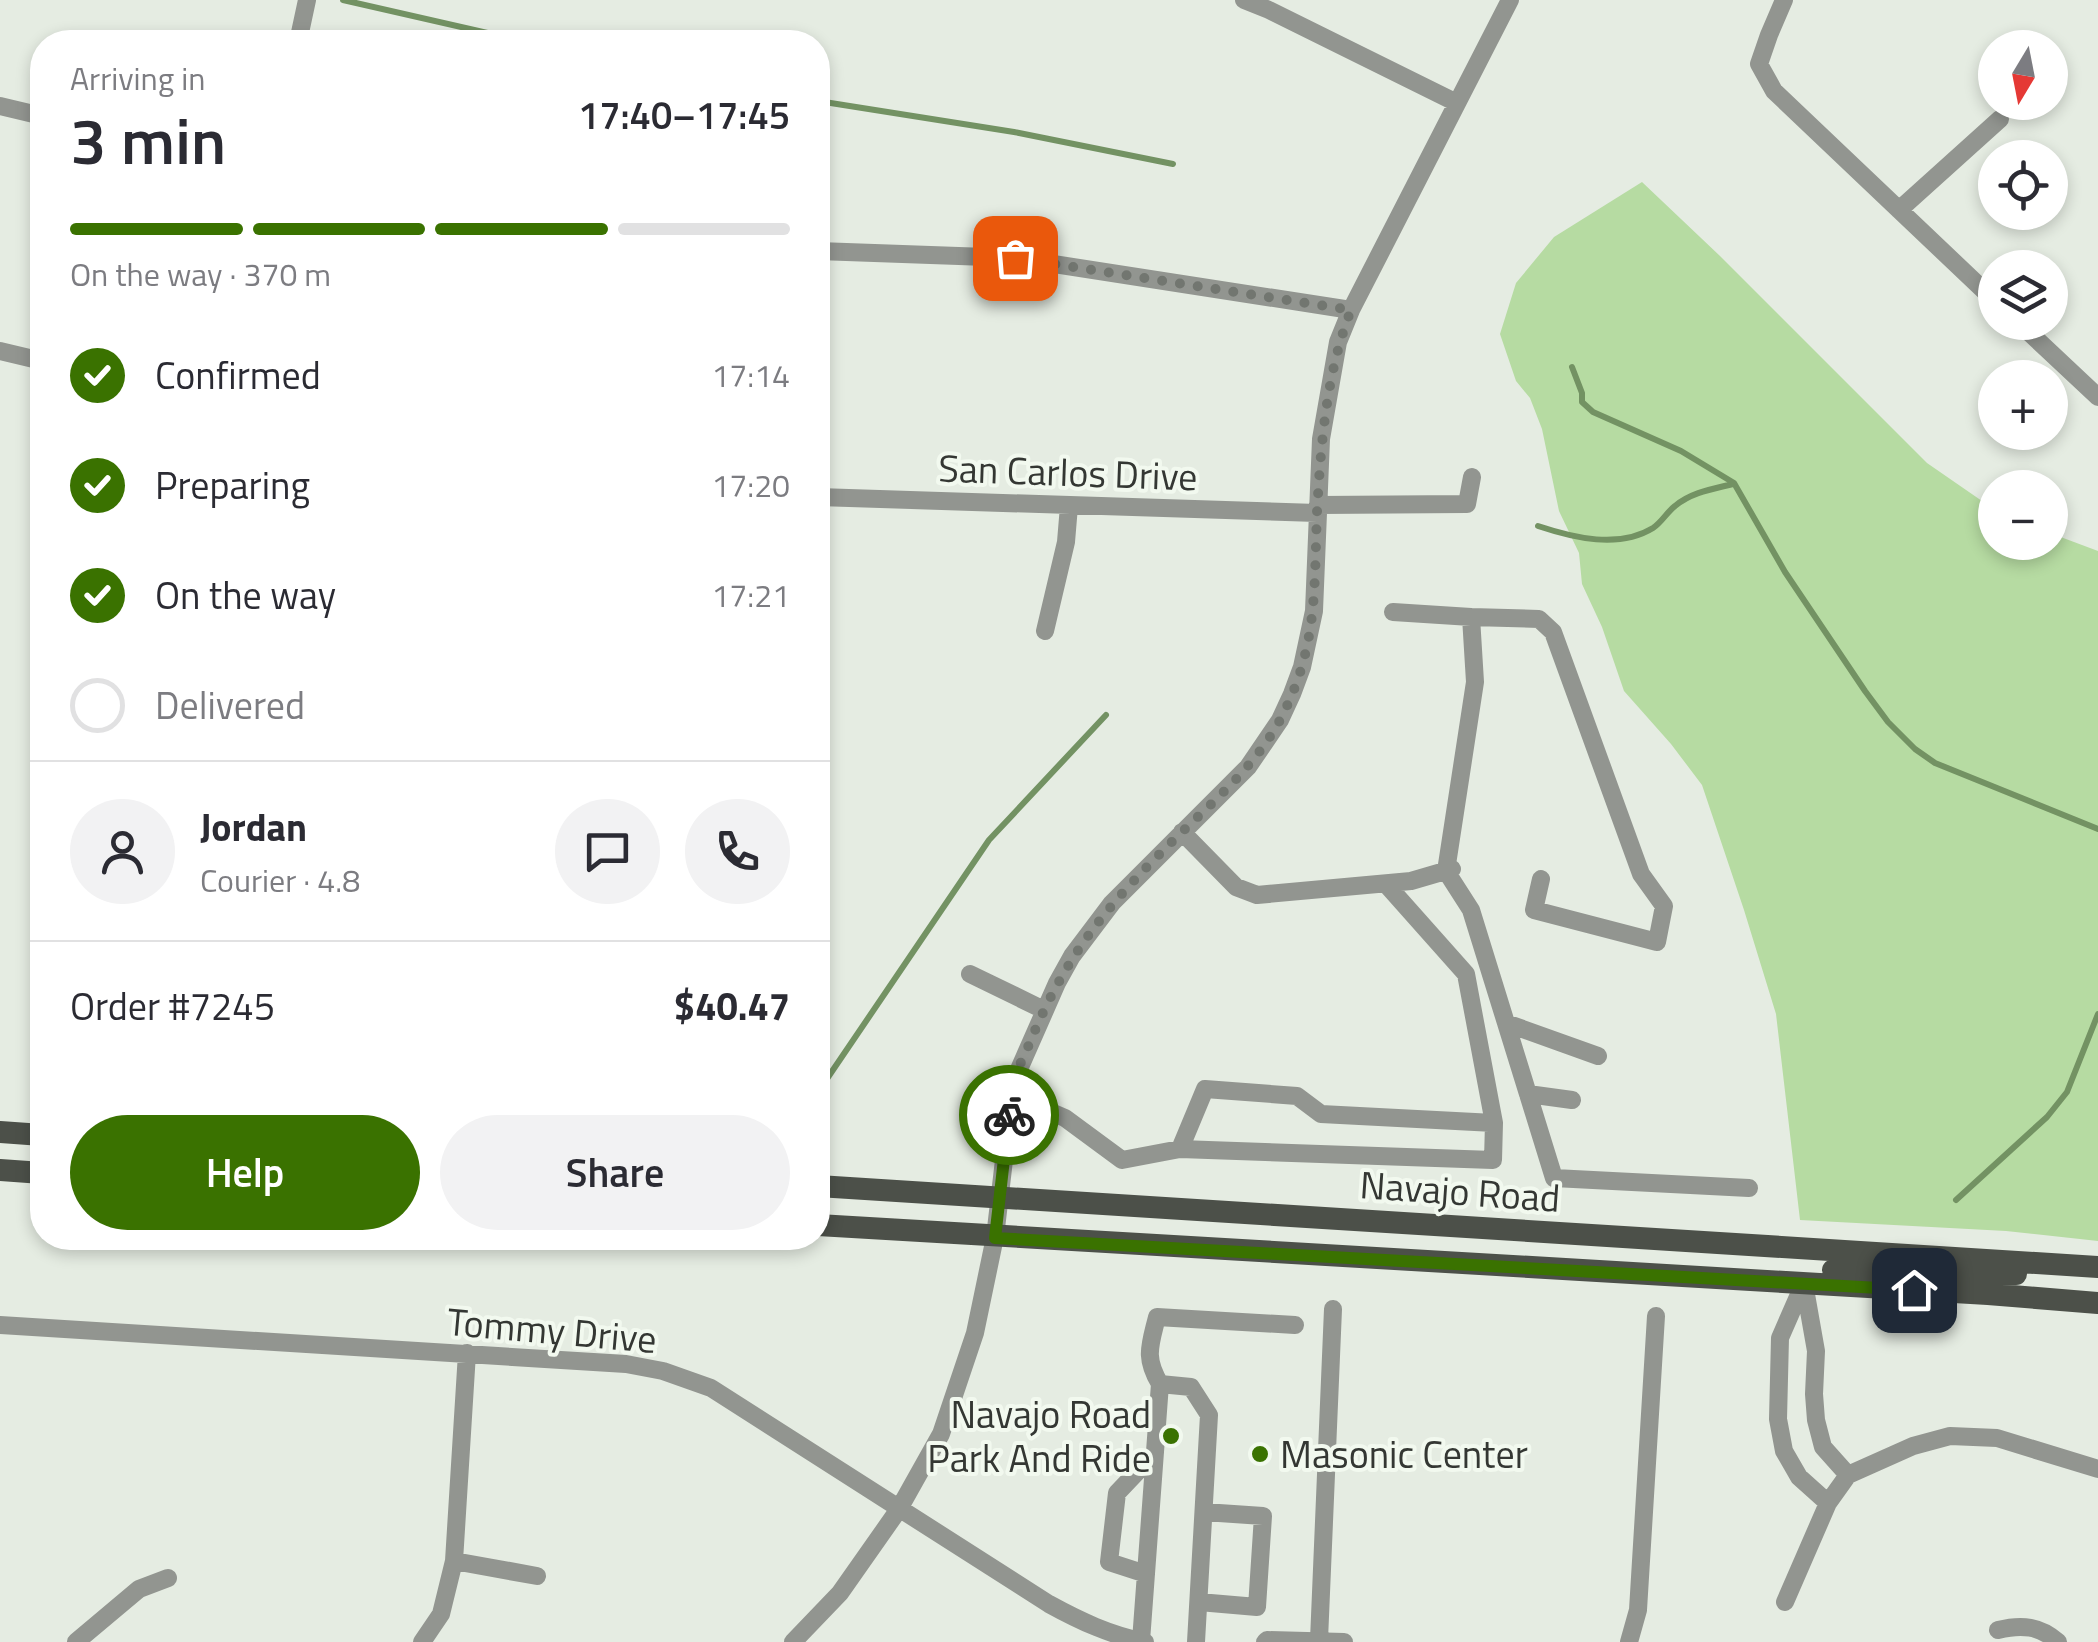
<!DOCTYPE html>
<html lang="en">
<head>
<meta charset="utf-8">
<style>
  body { margin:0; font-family:"Titillium Web",sans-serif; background:#f2f2f3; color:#2b2b33; height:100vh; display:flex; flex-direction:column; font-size:38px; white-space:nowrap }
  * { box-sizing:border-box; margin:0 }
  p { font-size:32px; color:#7c7c81 }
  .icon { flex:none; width:55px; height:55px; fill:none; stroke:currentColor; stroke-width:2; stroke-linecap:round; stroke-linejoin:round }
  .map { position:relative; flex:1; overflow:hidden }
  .sheet { position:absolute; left:30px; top:30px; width:800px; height:1220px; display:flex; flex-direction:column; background:#fff; border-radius:40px; box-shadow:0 5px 15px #0003 }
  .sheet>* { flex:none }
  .needle { width:65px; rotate:190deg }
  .controls { position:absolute; left:1978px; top:30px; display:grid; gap:20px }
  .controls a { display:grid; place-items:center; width:90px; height:90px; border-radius:50%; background:#fff; box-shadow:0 5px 15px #0003; font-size:50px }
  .pin { position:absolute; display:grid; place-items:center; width:85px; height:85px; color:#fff; margin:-42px; border-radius:20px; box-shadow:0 5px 15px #0006 }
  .courier { position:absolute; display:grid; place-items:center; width:100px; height:100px; margin:-50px; border:8px solid #3a7200; border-radius:50%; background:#fff; color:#222; box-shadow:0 2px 12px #0007 }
  .headline em { font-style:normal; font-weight:600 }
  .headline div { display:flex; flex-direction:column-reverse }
  .headline { display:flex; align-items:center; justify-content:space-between; height:170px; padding:0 40px }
  h1 { font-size:65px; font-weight:600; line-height:75px }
  .bar { display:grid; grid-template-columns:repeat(4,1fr); gap:15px 10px; align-content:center; height:120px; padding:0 40px }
  .bar i { height:12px; border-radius:8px; background:#e1e1e2 }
  .bar .active { background:#3a7200 }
  .bar p { grid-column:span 4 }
  .line { display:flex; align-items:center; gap:25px; padding:0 40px; border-top:2px solid #e1e1e2 }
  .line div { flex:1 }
  .round { display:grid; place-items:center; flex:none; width:105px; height:105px; border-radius:52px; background:#f2f2f3 }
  ol { padding:0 40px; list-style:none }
  li { display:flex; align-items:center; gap:30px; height:110px }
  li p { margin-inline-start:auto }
  li .icon { padding:10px; border-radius:50%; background:#3a7200; color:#fff; stroke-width:4 }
  li:last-child { color:#7c7c81 }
  li i { width:55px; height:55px; border:5px solid #e1e1e2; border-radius:50% }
  .primary-button { display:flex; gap:20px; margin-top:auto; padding:20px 40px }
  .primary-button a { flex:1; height:115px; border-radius:60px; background:#3a7200; color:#fff; font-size:40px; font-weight:600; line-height:115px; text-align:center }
  .primary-button a+a { background:#f2f2f3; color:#2b2b33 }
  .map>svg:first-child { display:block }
  .green { fill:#b6dba2 }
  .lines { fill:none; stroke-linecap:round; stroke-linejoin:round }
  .stream { stroke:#739263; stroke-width:6 }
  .minor { stroke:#929590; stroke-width:18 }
  .major { stroke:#4c5049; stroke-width:22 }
  .done { stroke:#727670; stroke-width:10; stroke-dasharray:0 18 }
  .route { stroke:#3a7200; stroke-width:12 }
  .poi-dot { fill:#3a7200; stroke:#f2f9ef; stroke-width:4 }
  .labels { text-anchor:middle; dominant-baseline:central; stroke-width:8; stroke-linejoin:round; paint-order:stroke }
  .street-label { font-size:38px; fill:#343733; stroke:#f2f9ef }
  .poi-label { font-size:38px; fill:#343733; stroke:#f2f9ef; text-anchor:end }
</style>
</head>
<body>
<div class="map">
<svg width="2098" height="1642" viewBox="0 0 2098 1642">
  <rect width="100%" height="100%" fill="#e5ece2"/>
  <path class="green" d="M1642,182l78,74 207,207 68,47v32h55v-9l48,18v690l-92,-10 -206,-11 -24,-206 -32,-104 -42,-125 -31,-41 -47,-53 -22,-64 -20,-43 -3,-31 -20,-42 -17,-82 -12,-31 -14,-17 -16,-47 16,-51 38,-46z"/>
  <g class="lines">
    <path class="stream" d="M343,0l184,42
      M818,101l196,31 159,32
      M1572,367l10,26v9l11,10 88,39 53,32 51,89 80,119 23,31 27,27 20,14 163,66
      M1538,526c36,12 81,23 115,2 9,-6 14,-16 22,-22 17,-14 38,-17 58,-22
      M818,1092l171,-252 117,-125
      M1956,1200l91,-83 20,-25 31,-78"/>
    <path class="minor" d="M1244,0l25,10 188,93
      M1784,0l-15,35 -10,29 15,27 221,210
      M298,42l9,-42
      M0,106l42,10
      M1899,210l101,-91
      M818,251l197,7 336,52
      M2018,322l80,75
      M0,351l42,10
      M818,497l499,16
      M1318,505l149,-1 5,-27
      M1393,612l78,5 4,65 -29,189 25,39 83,268 195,10
      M1471,617l68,2 14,13 88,242 23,32 -7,36 -123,-32 7,-31
      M1045,631l21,-89 3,-36
      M818,742l3,21 -3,21
      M1182,832l54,55 21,8 154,-14 41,-12
      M1386,884l80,90 28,149
      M970,974l74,36
      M1506,1023l92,33
      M1528,1094l44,6
      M1011,1095l54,23 57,42 58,-11 313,11 1,-37 -173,-9 -24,-18 -92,-7 -25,60
      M1804,1283l-24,55 -2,81 6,32 15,26 29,26
      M1804,1283l12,68 -2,43 2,26 7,27 25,28
      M0,1325l626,39 37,7 48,17 338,216c31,17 61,31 96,38
      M1160,1384l31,3 18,28 -13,227
      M454,1561l83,15
      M1146,1574l-37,-12 8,-69 38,-40
      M1199,1602l58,5 6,-91 -59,-4
      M1785,1602l43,-99 20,-28 65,-29 37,-10 47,2 101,31
      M1998,1630c24,-6 42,-4 60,12
      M1319,1640l14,-331
      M1141,1641l19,-257c-16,-27 -10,-38 -3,-67l138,8
      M76,1642l63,-53 29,-11
      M422,1642l19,-28 13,-53 13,-208
      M793,1642l47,-49 59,-84 42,-75 34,-101 20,-96 18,-154 44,-100 15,-27 40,-53 136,-136 32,-47 12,-26 10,-27 12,-56 7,-172 17,-97 13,-32 159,-310
      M1265,1642l2,-2 77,2
      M1629,1642l9,-32 18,-294"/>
    <path class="major" d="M0,1132l42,3
      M0,1170l42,3
      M818,1186l1280,81
      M818,1225l1170,69 110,9
      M1833,1270l120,5 63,-1"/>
  </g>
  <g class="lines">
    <path class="done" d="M1009,1115c1,-10 1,-21 4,-31 4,-16 14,-33 20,-49 37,-87 80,-136 147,-201 37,-36 75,-68 100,-114 38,-72 34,-130 37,-208 4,-68 9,-138 34,-202l-336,-52"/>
    <path class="route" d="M1009,1115l-14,123 919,52"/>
  </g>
  <g class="poi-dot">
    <circle cx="1171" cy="1436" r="10"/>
    <circle cx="1260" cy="1454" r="10"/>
  </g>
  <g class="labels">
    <g class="street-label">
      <text transform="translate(1068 472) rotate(2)">San Carlos Drive</text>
      <text transform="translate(1460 1191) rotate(4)">Navajo Road</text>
      <text transform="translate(552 1330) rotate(5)">Tommy Drive</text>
    </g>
    <g class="poi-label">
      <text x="1151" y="1414">Navajo Road<tspan x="1151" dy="44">Park And Ride</tspan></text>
      <text x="1280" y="1454" text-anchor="start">Masonic Center</text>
    </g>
  </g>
</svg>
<div class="controls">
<a><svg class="needle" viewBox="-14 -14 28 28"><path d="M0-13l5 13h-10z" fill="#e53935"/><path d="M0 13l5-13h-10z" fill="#7c7c81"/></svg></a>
<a><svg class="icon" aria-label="locate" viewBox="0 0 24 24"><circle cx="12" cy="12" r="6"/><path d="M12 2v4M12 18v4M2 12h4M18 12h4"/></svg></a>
<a><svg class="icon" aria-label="layers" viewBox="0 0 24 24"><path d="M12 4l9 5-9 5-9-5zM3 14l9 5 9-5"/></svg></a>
<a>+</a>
<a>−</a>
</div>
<div class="pin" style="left:1015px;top:258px;background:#ea580c"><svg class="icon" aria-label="bag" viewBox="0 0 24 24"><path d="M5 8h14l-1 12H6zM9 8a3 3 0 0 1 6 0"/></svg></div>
<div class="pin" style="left:1914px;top:1290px;background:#1f2937"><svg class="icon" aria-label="home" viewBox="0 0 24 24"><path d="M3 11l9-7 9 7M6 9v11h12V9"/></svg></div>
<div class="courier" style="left:1009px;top:1115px"><svg class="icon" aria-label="bike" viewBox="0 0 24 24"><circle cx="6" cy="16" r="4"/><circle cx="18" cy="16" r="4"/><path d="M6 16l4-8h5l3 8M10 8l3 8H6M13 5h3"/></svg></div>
<section class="sheet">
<div class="headline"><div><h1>3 min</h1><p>Arriving in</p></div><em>17:40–17:45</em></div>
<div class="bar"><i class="active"></i><i class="active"></i><i class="active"></i><i></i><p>On the way · 370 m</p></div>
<ol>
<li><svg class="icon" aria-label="check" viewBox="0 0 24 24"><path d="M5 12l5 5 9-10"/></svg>Confirmed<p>17:14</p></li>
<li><svg class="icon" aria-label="check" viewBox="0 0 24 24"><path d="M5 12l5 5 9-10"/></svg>Preparing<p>17:20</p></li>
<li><svg class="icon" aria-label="check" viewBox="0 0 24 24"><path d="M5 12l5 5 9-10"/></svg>On the way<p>17:21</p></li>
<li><i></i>Delivered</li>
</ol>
<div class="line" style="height:180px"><a class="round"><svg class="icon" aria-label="person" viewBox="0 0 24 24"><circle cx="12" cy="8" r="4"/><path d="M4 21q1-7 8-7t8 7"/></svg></a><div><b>Jordan</b><p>Courier · 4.8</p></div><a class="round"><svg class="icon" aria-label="chat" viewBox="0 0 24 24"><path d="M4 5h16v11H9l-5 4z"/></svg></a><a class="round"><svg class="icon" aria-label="phone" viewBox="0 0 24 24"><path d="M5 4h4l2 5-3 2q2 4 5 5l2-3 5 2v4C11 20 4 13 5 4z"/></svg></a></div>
<div class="line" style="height:130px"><div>Order #7245</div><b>$40.47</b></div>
<div class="primary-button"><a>Help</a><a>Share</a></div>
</section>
</div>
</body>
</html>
